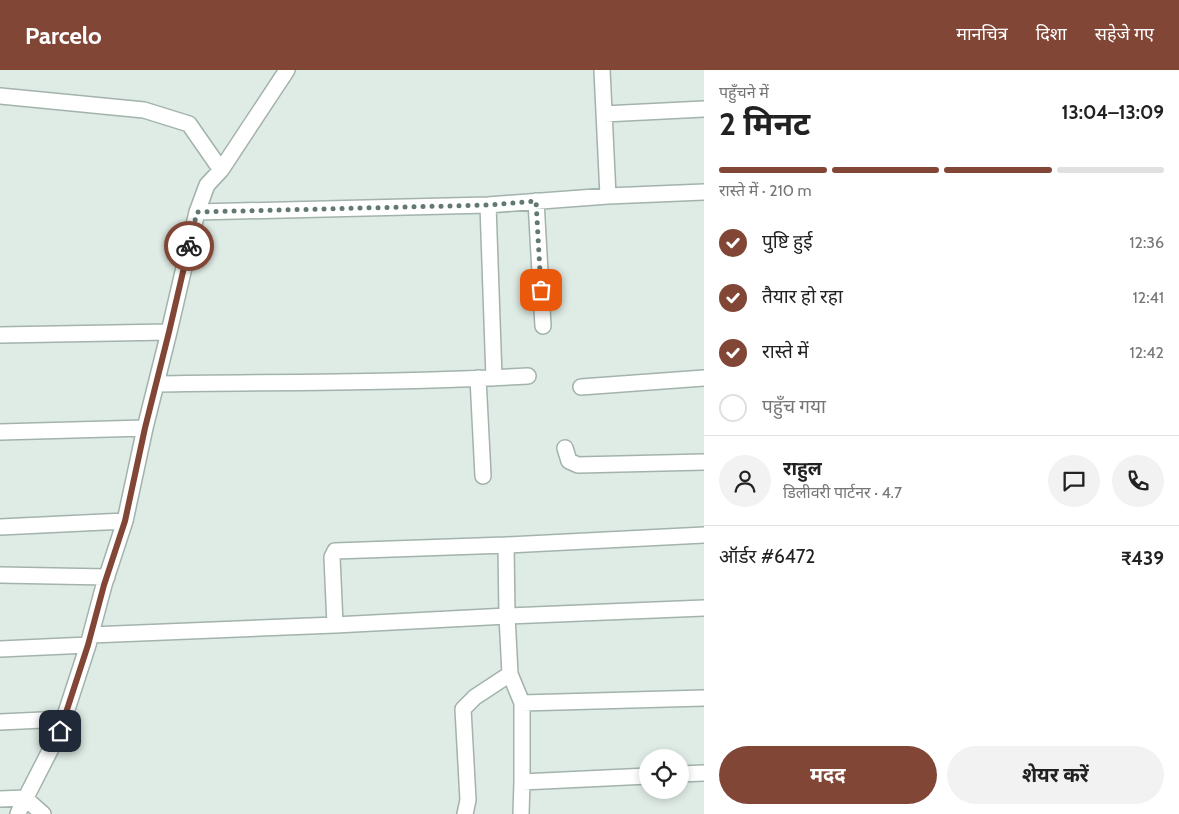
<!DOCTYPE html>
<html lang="hi">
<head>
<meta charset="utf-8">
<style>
  body { margin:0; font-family:Cabin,"Noto Sans Devanagari",sans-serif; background:#f2f2f2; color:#222; height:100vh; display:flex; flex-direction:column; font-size:19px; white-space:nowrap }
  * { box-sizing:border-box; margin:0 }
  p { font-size:16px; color:#767676 }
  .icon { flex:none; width:28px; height:28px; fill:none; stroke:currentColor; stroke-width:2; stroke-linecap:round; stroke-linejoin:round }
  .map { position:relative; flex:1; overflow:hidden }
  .details { display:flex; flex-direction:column; background:#fff; width:475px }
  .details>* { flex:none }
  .tools { position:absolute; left:639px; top:679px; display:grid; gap:10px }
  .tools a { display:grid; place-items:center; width:50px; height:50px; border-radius:50%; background:#fff; box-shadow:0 2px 8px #0003; font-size:25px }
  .pin { position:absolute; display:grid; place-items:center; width:42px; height:42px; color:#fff; margin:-21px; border-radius:10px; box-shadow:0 2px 8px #0006 }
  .courier { position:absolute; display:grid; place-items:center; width:50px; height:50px; margin:-25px; border:4px solid #824637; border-radius:50%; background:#fff; color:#222; box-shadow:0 1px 6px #0007 }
  .summary em { font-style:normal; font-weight:700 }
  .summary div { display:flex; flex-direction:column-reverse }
  .summary { display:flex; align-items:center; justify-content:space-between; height:85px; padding:0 15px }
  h1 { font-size:32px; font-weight:700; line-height:38px }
  .bar { display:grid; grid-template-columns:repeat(4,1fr); gap:8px 5px; align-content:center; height:60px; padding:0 15px }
  .bar i { height:6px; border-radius:4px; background:#e0e0e0 }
  .bar .selected { background:#824637 }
  .bar p { grid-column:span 4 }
  .line { display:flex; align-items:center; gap:12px; padding:0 15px; border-top:1px solid #e0e0e0 }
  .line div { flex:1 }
  .round { display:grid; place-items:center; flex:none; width:52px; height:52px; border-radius:26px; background:#f2f2f2 }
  ol { padding:0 15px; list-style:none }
  li { display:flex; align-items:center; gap:15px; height:55px }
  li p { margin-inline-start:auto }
  li .icon { padding:5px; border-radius:50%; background:#824637; color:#fff; stroke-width:4 }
  li:last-child { color:#767676 }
  li i { width:28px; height:28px; border:2px solid #e0e0e0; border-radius:50% }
  .cta { display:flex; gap:10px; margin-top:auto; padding:10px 15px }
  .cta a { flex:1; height:58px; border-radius:30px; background:#824637; color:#fff; font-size:20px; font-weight:700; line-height:58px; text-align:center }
  .cta a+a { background:#f2f2f2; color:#222 }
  header { display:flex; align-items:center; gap:30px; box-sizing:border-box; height:70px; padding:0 25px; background:#824637; color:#fff }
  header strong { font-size:24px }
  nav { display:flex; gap:28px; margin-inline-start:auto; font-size:18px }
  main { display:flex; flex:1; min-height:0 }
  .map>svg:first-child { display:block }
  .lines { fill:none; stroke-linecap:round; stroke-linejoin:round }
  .street-casing { stroke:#a2b3ac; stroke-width:18 }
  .street { stroke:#fff; stroke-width:15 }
  .done { stroke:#627971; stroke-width:5; stroke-dasharray:0 9 }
  .route { stroke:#824637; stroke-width:6 }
</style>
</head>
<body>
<header>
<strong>Parcelo</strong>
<nav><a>मानचित्र</a><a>दिशा</a><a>सहेजे गए</a></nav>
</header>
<main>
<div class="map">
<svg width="704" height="744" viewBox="0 0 704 744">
  <rect width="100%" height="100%" fill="#dfebe5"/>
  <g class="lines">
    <g class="street-casing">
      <path id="street" d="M602,0l6,126
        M0,26l144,14 45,14 32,46
        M604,44l100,-5
        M536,131l7,125
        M488,135l6,173
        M197,142l291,-7 120,-9 96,-4
        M0,265l169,-3
        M478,308l5,98
        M157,314c123,-2 247,-1 371,-8
        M581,317l123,-9
        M0,362l145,-4
        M565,378l4,13 9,4 126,-3
        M0,457l125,-6
        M0,505l107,2
        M335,555l-3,-68 3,-6 171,-6
        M91,565l244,-10 172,-9 197,-8
        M0,579l88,-4
        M522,633l182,-5
        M0,652l64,-3
        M680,704l24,-1
        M522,712l126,-6
        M0,729l25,-1 18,16
        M18,744l2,-5 40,-78 28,-86 16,-60 21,-64 20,-93 24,-96 28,-120 10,-27 14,-15 66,-100
        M465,744l3,-14 -5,-91 12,-12 35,-23
        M521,744l1,-32v-79l-12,-29 -3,-58 -1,-71 198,-10"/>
    </g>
    <use href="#street" class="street"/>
  </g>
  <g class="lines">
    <path class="done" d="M189,176l8,-34 291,-7 48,-4 5,89"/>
    <path class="route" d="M60,661l28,-86 16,-60 21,-64 20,-93 24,-96 20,-86"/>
  </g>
</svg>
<div class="tools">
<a><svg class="icon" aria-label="locate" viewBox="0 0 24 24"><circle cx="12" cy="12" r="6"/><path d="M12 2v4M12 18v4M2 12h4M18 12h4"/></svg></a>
</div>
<div class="pin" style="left:541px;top:220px;background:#ea580c"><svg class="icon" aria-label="bag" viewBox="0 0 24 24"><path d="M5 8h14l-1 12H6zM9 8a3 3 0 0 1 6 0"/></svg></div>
<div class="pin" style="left:60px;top:661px;background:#1f2937"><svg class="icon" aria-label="home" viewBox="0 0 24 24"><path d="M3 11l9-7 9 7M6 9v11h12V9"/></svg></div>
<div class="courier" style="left:189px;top:176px"><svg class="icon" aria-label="bike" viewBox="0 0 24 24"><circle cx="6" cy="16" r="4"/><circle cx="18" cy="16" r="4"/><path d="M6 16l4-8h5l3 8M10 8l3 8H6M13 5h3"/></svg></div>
</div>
<section class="details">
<div class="summary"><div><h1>2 मिनट</h1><p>पहुँचने में</p></div><em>13:04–13:09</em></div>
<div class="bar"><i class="selected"></i><i class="selected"></i><i class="selected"></i><i></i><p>रास्ते में · 210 m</p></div>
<ol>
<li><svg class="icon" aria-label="check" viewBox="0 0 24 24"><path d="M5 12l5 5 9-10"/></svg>पुष्टि हुई<p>12:36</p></li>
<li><svg class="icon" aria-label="check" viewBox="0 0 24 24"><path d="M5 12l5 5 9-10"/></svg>तैयार हो रहा<p>12:41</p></li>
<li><svg class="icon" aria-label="check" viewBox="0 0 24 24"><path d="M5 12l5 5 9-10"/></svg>रास्ते में<p>12:42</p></li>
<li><i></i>पहुँच गया</li>
</ol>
<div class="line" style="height:90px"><a class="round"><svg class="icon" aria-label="person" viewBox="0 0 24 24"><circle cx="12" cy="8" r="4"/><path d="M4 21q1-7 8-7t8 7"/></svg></a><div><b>राहुल</b><p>डिलीवरी पार्टनर · 4.7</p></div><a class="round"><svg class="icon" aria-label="chat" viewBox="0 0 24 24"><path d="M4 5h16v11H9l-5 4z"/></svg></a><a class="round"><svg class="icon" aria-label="phone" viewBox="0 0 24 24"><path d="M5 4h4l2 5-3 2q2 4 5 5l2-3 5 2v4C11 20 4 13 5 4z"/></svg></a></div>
<div class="line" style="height:65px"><div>ऑर्डर #6472</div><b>₹439</b></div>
<div class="cta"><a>मदद</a><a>शेयर करें</a></div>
</section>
</main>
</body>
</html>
